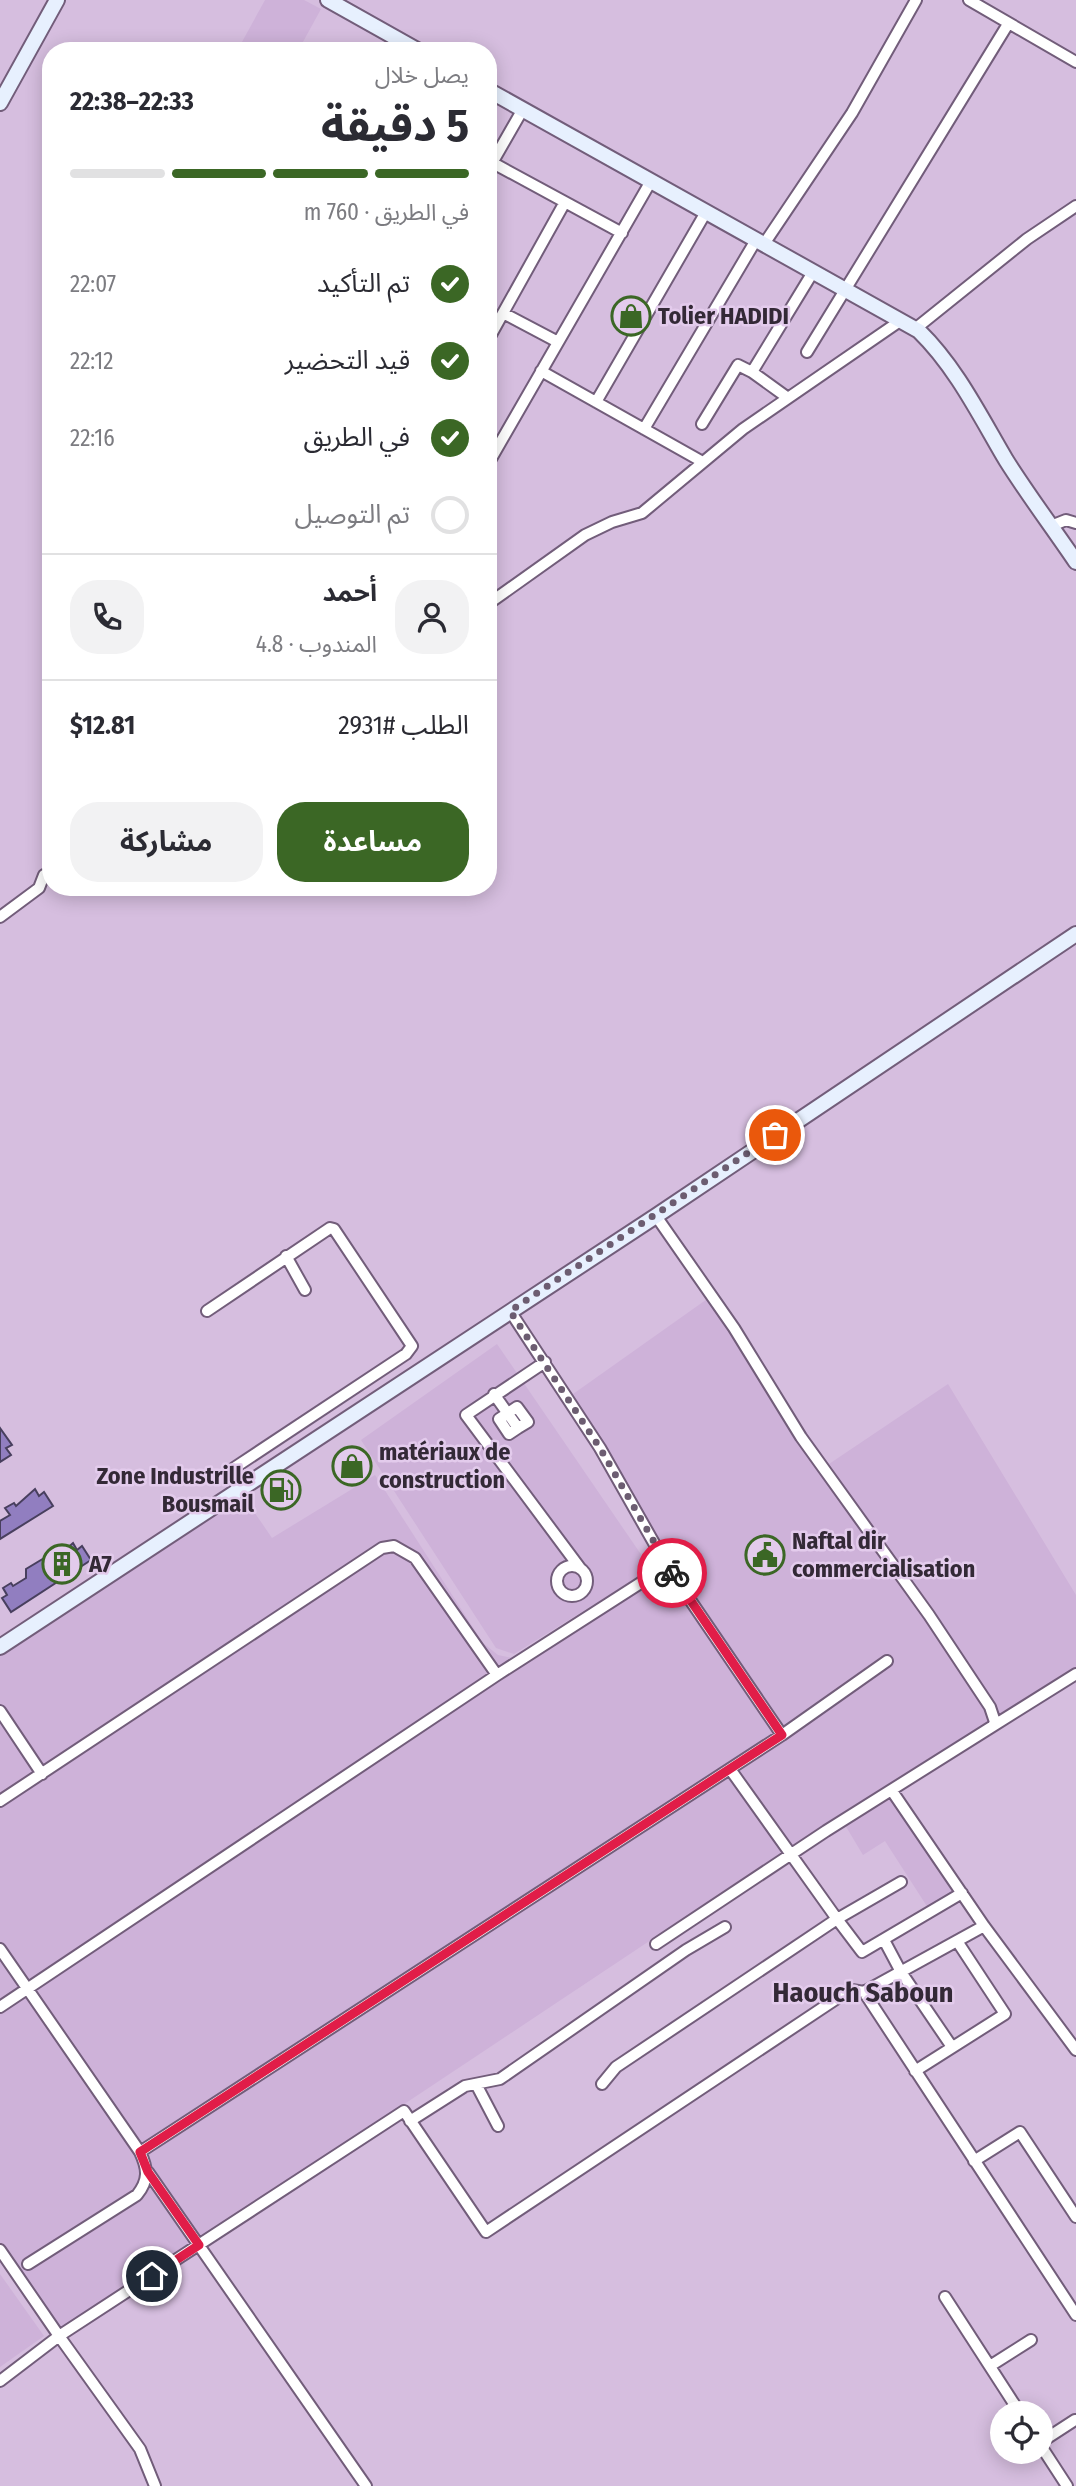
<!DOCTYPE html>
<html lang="ar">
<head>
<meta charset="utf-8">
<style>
  body { margin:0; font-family:"Fira Sans Condensed","Noto Sans Arabic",sans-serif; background:#f2f2f3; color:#2b2b33; direction:rtl; height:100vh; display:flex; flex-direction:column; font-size:26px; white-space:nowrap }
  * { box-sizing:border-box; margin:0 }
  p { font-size:23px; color:#7c7c81 }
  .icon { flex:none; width:38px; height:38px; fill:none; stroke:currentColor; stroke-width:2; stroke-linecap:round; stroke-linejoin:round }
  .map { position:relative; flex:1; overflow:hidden; direction:ltr }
  .panel { position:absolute; left:42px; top:42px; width:455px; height:854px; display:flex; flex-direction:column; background:#fff; border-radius:28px; box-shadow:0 4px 18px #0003; direction:rtl }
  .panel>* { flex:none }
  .fabs { position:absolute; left:990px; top:2401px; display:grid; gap:14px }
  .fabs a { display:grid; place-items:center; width:63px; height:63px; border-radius:50%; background:#fff; box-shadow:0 4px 18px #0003; font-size:35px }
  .pin { position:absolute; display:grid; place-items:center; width:60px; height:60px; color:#fff; margin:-30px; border:4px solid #fff; border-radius:50%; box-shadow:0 2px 7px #0007 }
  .courier { position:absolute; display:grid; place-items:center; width:70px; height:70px; margin:-35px; border:5px solid #e11d48; border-radius:50%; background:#fff; color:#222; box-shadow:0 2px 9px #0007 }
  .summary em { font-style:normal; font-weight:700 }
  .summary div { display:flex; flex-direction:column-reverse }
  .summary { display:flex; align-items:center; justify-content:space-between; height:119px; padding:0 28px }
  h1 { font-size:46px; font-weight:700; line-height:52px }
  .bar { display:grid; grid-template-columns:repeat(4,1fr); gap:10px 7px; align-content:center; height:84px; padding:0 28px }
  .bar i { height:9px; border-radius:5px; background:#e1e1e2 }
  .bar .on { background:#3b6725 }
  .bar p { grid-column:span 4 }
  .line { display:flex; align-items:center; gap:18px; padding:0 28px; border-top:2px solid #e1e1e2 }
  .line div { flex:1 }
  .round { display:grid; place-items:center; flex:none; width:74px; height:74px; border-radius:28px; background:#f2f2f3 }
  ol { padding:0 28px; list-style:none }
  li { display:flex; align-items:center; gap:21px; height:77px }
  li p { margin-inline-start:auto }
  li .icon { padding:7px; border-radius:50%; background:#3b6725; color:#fff; stroke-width:4 }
  li:last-child { color:#7c7c81 }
  li i { width:38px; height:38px; border:4px solid #e1e1e2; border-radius:50% }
  .cta { display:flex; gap:14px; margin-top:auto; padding:14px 28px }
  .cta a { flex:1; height:80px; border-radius:28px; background:#3b6725; color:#fff; font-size:28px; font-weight:700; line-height:80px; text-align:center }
  .cta a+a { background:#f2f2f3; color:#2b2b33 }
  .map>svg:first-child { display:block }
  .built { fill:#ceb2d9 }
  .building { fill:#917ec0; stroke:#483f5e; stroke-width:2 }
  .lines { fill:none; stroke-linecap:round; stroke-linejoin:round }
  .street-casing { stroke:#725d7a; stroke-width:14 }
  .secondary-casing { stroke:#725d7a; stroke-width:18 }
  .street { stroke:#fff; stroke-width:10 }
  .secondary { stroke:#e7f0fe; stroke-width:14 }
  .done { stroke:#6c5d71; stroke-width:7; stroke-dasharray:0 12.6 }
  .route { stroke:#e11d48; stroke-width:9 }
  .labels { text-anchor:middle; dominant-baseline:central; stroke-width:5; stroke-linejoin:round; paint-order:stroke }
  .poi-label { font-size:24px; font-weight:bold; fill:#332936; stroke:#e3cbec; text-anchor:start }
  .quarter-label { font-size:28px; font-weight:bold; fill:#332936; stroke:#e3cbec }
</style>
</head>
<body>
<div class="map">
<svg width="1076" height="2486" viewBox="0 0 1076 2486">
  <rect width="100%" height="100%" fill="#d6bedf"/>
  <path class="built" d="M265,0h39l17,9 -23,42h-61z
    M710,1297l119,167 119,-80 128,211v74l-187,117 70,109 -29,16 -45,-70 -22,14 -24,-40 -785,522 -54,-84v-598l244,-158 28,41 103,-63 108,168 15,12 15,3 157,-99 -104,-160z
    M497,1344l154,225 -137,85 -18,-6 -135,-208z
    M0,2274l44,62 -44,31z"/>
  <path class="building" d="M0,1428l12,17 -6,3 5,7 -11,7z
    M35,1489l4,7 5,-4 9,14 -53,33v-18l10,-6 -5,-7 9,-5 2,3z
    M73,1543l4,7 5,-4 9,14 -80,52 -9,-14 5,-3 -4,-7 8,-5 2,3 13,-8v-9l20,-12 2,2 4,-2 2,3z"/>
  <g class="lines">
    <g class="street-casing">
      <path id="street" d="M969,0l107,62
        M493,163l129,70
        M488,170l35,-61
        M764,244l88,-131 64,-113
        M503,313l55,29
        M915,329l112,-90 49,-33
        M488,340l77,-138
        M807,352l201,-328
        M541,371l160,90
        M752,372l61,-100
        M596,402l110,-190
        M702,424l36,-59 14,7 36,26
        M644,429l112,-189
        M488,464l163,-283
        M1051,526l15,-6 10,3
        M488,604l97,-69 27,-13 30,-9 101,-84 157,-108
        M0,917l39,-29 5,-13 7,-4
        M656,1216l78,112 67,109 128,178 61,92 5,15 -2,4 -167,105 -170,113
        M286,1256l19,34
        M207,1311l123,-83 4,1 78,117 -6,8 -172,114 -2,8 7,15
        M510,1311l90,137 67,118 115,169
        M545,1362l-79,53 114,153
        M494,1394l24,34 10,-6 -11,-15 -18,12 10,15 9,-6
        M557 1581a15 15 0 1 1 30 0a15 15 0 1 1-30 0Z
        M0,1711l42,63
        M993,1726l83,-52
        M892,1791l92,135 92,124
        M0,1801l382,-253 12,-2 21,12 82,117
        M901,1882l-64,37 25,33 100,-59
        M884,1940l17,32 51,75
        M0,1949l140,203c8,17 9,28 -3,43l-109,69
        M864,1992l212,323
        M0,2007l497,-332 170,-109
        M915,2071l90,-57 -48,-73
        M476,2084l22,42
        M602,2084l14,-17 221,-148 -107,-150
        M410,2121l55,-35 35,-7 186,-129 39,-23
        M140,2152l642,-417 105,-74
        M974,2161l46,-29 56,85
        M148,2172l218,314
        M0,2250l59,86 -59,45
        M945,2297l75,116
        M990,2366l41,-26
        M1041,2442l34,-22
        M1041,2446l26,40
        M155,2486l-15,-37 -81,-113 345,-225 82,121 356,-237 10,-5 12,2 120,-66"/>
    </g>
    <g class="secondary-casing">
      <path id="secondary" d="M328,0l91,51
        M488,90l431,241c37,36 61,85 87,129 22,35 47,68 70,102
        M0,103l57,-103
        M0,1647l656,-431 420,-282"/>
    </g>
    <use href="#street" class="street"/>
    <use href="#secondary" class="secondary"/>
  </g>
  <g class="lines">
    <path class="done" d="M672,1573l-72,-125 -90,-137 265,-176"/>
    <path class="route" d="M152,2276l47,-31 -51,-73 -8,-20 642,-417 -110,-162"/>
  </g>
  <defs>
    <g id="shop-ring" transform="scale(2.0125)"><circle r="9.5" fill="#e3cbec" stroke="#3b6725" stroke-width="1.5"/><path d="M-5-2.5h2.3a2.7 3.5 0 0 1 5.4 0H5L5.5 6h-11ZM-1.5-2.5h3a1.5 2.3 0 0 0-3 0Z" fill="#3b6725"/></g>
    <g id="fuel-ring" transform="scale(2.0125)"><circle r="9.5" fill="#e3cbec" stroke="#3b6725" stroke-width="1.5"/><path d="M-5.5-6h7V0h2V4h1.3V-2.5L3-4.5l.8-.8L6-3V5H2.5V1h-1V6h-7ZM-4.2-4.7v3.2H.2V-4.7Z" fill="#3b6725"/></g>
    <g id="civic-ring" transform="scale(2.0125)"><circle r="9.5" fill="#e3cbec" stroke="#3b6725" stroke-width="1.5"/><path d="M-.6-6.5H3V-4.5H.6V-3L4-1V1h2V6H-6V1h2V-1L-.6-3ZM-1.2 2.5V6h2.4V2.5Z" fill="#3b6725"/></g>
    <g id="building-ring" transform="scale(2.0125)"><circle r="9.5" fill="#e3cbec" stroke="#3b6725" stroke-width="1.5"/><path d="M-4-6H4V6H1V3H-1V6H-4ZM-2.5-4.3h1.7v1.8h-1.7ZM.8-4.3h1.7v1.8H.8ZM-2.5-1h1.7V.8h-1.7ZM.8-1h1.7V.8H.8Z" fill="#3b6725"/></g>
  </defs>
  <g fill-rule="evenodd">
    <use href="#shop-ring" x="631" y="316"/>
    <use href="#shop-ring" x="352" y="1466"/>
    <use href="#fuel-ring" x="281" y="1490"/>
    <use href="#civic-ring" x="765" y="1555"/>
    <use href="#building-ring" x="62" y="1564"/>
  </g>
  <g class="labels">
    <g class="poi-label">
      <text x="658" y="316">Tolier HADIDI</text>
      <text x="379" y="1452">matériaux de<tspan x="379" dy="28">construction</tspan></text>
      <text x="254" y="1476" text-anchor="end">Zone Industrille<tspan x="254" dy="28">Bousmail</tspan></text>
      <text x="792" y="1541">Naftal dir<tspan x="792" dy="28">commercialisation</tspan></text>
      <text x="89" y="1564">A7</text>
    </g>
    <g class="quarter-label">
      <text x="863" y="1992">Haouch Saboun</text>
    </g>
  </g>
</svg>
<div class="fabs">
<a><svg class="icon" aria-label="locate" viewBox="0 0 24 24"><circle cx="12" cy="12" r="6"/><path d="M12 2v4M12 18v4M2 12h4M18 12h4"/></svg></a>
</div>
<div class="pin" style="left:775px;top:1135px;background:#ea580c"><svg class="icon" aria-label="bag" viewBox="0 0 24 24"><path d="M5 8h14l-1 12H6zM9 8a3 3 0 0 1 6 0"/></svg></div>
<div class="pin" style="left:152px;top:2276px;background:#1f2937"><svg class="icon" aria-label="home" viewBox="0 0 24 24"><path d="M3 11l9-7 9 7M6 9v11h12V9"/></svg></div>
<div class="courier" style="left:672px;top:1573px"><svg class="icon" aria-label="bike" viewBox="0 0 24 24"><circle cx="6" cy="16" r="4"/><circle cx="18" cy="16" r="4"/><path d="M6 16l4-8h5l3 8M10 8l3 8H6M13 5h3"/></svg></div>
<section class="panel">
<div class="summary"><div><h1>5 دقيقة</h1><p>يصل خلال</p></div><em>22:33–22:38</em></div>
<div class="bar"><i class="on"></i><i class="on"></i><i class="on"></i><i></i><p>في الطريق · 760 m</p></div>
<ol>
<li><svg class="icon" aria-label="check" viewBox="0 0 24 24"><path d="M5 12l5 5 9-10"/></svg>تم التأكيد<p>22:07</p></li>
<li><svg class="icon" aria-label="check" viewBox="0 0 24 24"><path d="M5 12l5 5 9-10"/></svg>قيد التحضير<p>22:12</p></li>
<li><svg class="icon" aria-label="check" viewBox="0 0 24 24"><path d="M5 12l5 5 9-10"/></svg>في الطريق<p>22:16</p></li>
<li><i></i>تم التوصيل</li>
</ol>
<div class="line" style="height:126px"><a class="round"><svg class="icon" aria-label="person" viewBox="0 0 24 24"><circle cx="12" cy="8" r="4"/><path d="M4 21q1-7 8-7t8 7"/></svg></a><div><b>أحمد</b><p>المندوب · 4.8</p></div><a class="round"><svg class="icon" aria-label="phone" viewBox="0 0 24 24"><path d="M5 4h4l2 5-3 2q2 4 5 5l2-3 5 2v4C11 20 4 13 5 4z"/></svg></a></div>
<div class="line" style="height:91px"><div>الطلب #2931</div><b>$12.81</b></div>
<div class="cta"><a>مساعدة</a><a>مشاركة</a></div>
</section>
</div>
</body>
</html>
